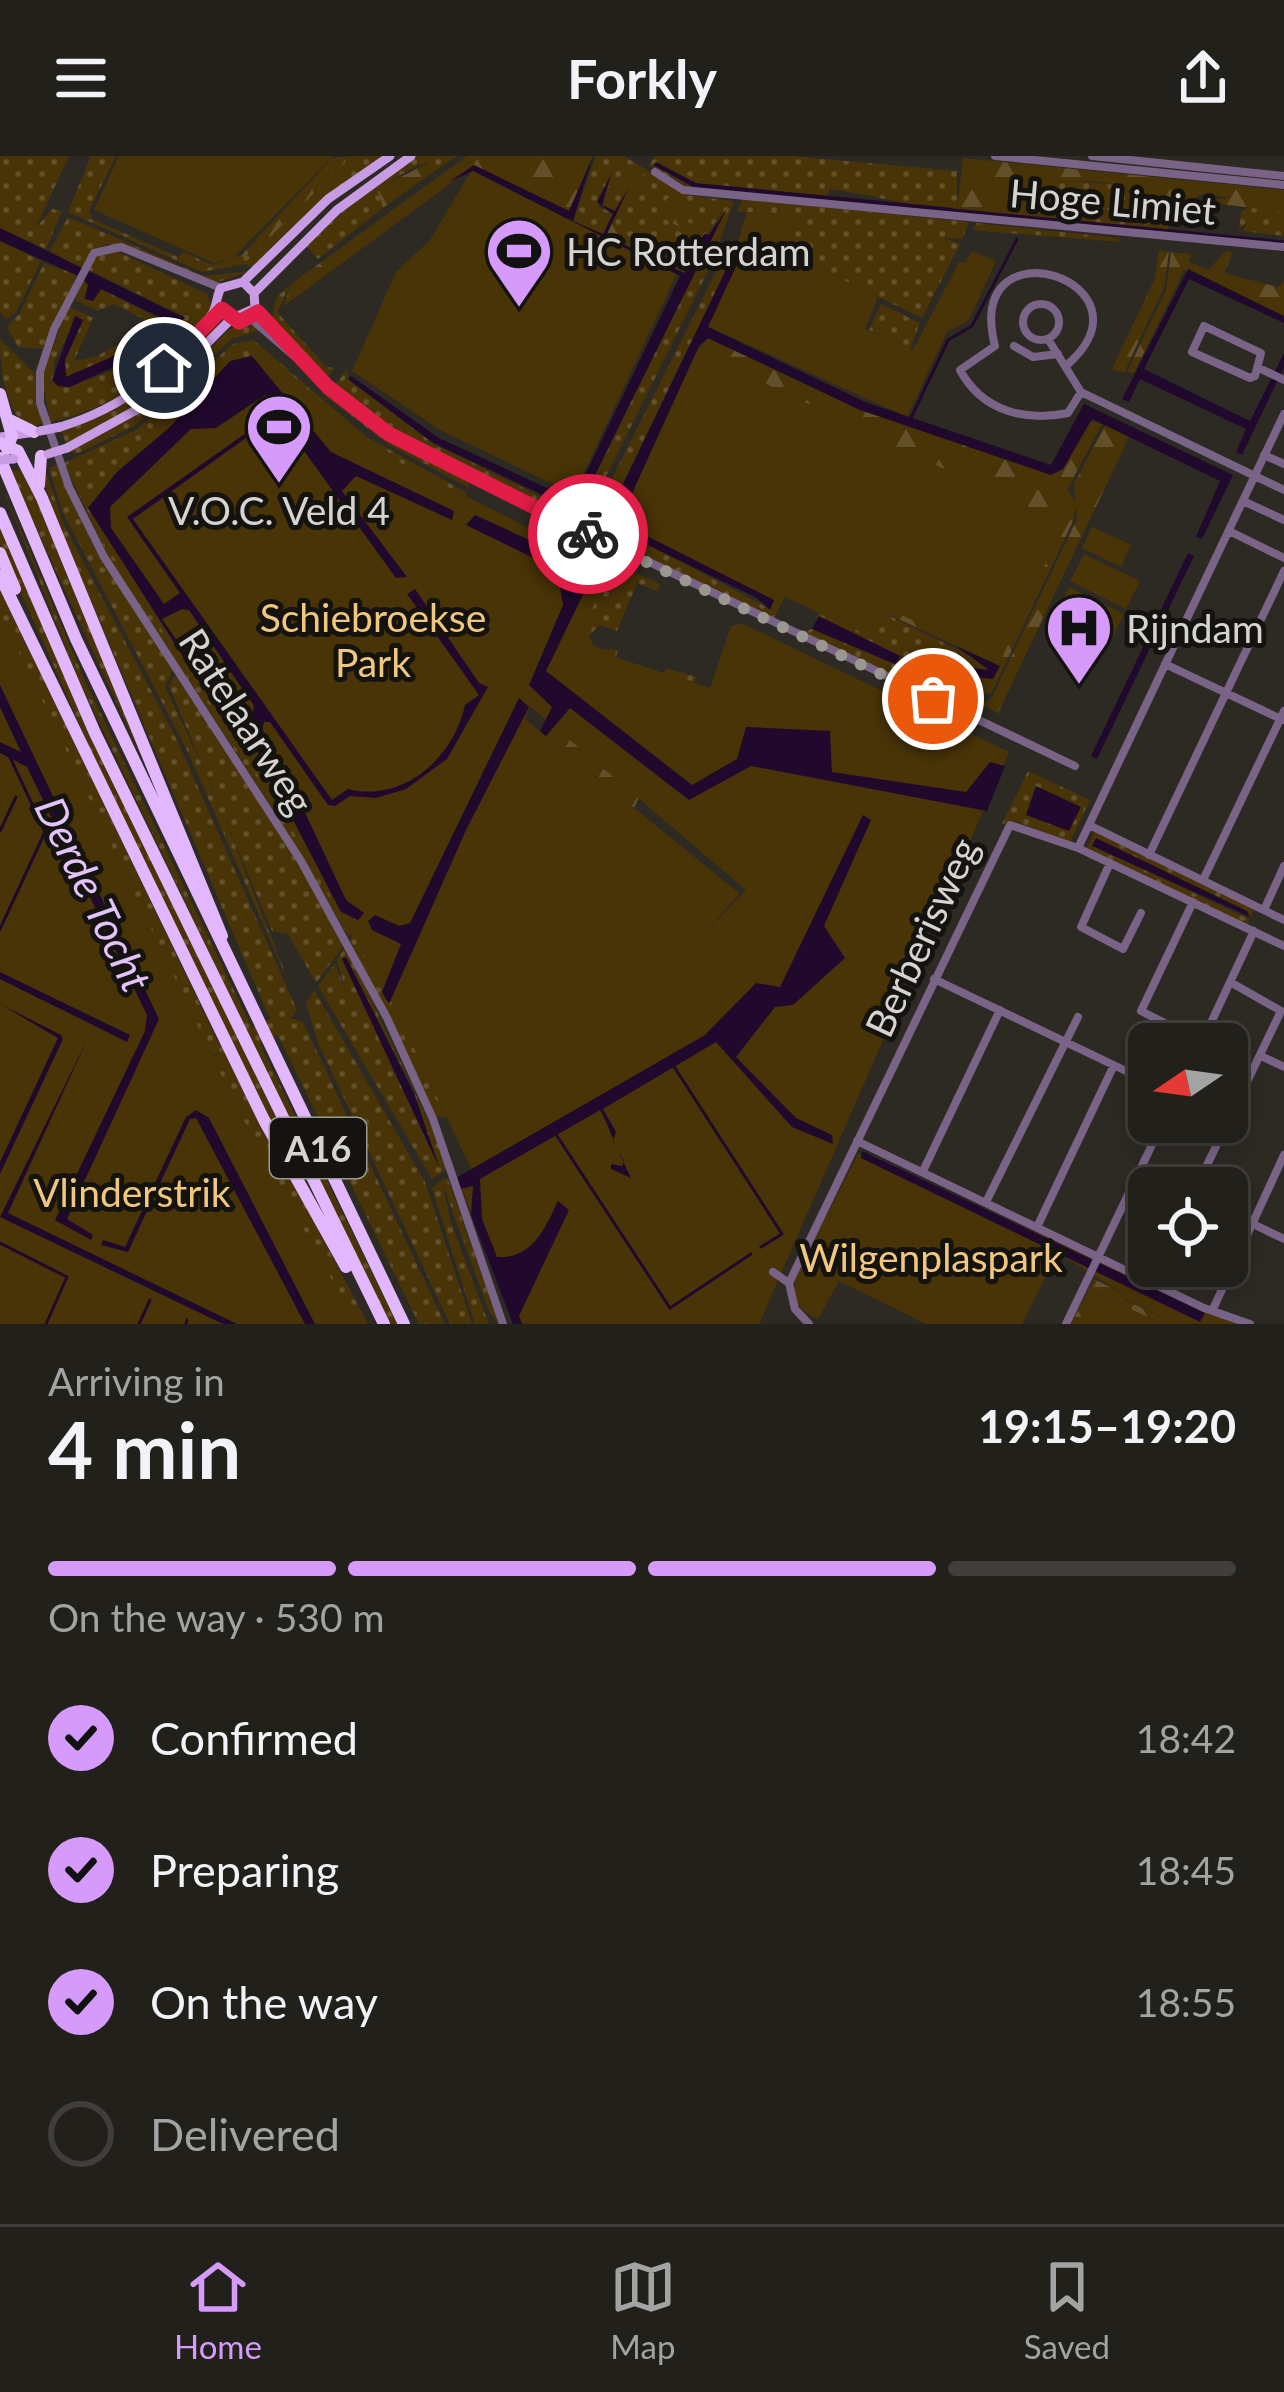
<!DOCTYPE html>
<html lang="en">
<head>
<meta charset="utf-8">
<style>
  body { margin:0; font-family:Lato,sans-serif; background:#2a2824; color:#f1f3f6; height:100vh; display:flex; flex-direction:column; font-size:45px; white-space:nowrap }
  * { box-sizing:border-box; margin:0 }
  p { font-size:39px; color:#a2a3a3 }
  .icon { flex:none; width:66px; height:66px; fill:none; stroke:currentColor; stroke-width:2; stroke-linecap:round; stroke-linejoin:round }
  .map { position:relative; height:1168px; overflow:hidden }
  .side { display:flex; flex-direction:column; background:#22201b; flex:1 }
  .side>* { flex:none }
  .needle { width:78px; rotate:257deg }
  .controls { position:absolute; left:1128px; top:867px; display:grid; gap:24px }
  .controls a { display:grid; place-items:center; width:120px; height:120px; border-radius:18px; background:#22201b; box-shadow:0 6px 18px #0003,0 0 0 3px #3f3e3a; font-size:60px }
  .pin { position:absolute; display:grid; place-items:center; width:102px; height:102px; color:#fff; margin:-51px; border:6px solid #fff; border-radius:50%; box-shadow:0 3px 12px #0007 }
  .courier { position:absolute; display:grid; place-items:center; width:120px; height:120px; margin:-60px; border:9px solid #e11d48; border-radius:50%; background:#fff; color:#222; box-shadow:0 3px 15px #0007 }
  .overview em { font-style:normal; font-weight:700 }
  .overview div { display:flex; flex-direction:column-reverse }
  .overview { display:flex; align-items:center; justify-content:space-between; height:204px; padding:0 48px }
  h1 { font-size:78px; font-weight:700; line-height:90px }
  .bar { display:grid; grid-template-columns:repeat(4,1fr); gap:18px 12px; align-content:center; height:144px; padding:0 48px }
  .bar i { height:15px; border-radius:9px; background:#3f3e3a }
  .bar .on { background:#d69bfa }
  .bar p { grid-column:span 4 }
  ol { padding:0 48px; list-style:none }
  li { display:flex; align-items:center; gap:36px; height:132px }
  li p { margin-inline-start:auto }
  li .icon { padding:12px; border-radius:50%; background:#d69bfa; color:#111; stroke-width:4 }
  li:last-child { color:#a2a3a3 }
  li i { width:66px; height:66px; border:6px solid #3f3e3a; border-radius:50% }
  header { display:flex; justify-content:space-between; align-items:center; height:156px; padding:0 48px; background:#22201b; font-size:54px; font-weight:700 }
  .dock { display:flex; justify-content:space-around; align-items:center; height:168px; border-top:3px solid #3f3e3a; background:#22201b; font-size:33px; color:#a2a3a3 }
  .dock a { display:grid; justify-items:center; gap:6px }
  .dock .on { color:#d69bfa }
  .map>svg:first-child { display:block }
  .grass { fill:url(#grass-dots); fill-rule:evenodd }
  .forest { fill:url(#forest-firs) }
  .green { fill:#493407; fill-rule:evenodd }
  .water { fill:#21092e; fill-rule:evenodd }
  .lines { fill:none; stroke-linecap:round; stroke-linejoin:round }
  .stream { stroke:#21092e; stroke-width:3 }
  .minor { stroke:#796487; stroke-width:8 }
  .major { stroke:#c89be5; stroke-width:9 }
  .highway { stroke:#e2b7fe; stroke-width:12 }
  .major-bridge { stroke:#c89be5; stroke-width:9 }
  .done { stroke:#9b9894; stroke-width:12; stroke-dasharray:0 21.6 }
  .route { stroke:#e11d48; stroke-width:15 }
  .labels { text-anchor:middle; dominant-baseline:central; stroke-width:10; stroke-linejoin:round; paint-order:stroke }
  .shield { fill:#141310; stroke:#9c9a96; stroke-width:3 }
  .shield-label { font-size:36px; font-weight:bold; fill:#d6d4d0 }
  .street-label { font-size:39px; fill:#d6d4d0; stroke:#141310 }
  .poi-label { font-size:39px; fill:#d6d4d0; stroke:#141310; text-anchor:start }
  .park-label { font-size:39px; fill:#f0c77c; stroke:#141310 }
  .water-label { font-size:42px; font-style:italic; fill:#e4c3fa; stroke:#141310 }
</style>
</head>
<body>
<header><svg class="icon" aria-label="menu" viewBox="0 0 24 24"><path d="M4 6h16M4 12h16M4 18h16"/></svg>Forkly<svg class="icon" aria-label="share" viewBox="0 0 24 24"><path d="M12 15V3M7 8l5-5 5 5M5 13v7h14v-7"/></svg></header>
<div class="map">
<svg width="1284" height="1168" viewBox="0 0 1284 1168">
  <defs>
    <pattern id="grass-dots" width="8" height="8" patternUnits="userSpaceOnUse" patternTransform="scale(3)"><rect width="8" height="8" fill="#493407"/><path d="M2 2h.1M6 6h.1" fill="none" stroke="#62502a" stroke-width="1.8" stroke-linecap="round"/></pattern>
    <pattern id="forest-firs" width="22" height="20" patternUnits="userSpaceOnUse" patternTransform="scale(3)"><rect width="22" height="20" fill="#493407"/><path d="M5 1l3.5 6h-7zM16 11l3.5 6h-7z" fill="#62502a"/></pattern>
  </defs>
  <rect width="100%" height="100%" fill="#2d2a24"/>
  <path class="grass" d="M0,0h69l-34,73 17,-20 10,2 -16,38 -46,-21z
    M91,0h25l-27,55 3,8 86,38 6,-5 28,13 45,-15 94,-94h32l-129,112 -8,-4 -44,8 -134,-60z
    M417,0h40l-24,16 -4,-10c-17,3 -38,19 -51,30l5,16 -65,51 -12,-14 76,-69z
    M596,0h28l62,39 48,6 -21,60 -132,266 -162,-77 -86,-63 14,-17 1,9 85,64 135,67 12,-2 144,-301 -39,67 -80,-38 21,-49 -11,24 -13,-6 10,-30 -14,31 15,8 -10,21 -30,-14z
    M655,0h136l166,15v40c-44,-4 -84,-16 -127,-22l-4,9 -139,-11 -38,-22z
    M1072,24l44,5 21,12 -5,15 -44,-4 -2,6 81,5 2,12 -162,-16v-14l71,9 -28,-14 6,-13z
    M743,43l226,23 -7,17 -20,-2 18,7 -38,74 -141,-68 15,-34 -59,-5z
    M1248,51l36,6v23l-41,-5 5,-9 -9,7 2,-17z
    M68,61l136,59 47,-5 -36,12 -107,-39 -12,4 -16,21 -30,-18z
    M976,67l142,15 2,4 -147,-12z
    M0,85l41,20 -25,51 -10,7 -6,-7z
    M114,94l93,44 5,12c-33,60 -98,102 -162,116l-8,-45 26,-71 25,12 -19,43 21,-4 50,-27 -1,-11 -30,-15 -17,7 -22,-11 8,-20 6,5 -5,12 9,4 8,-12 65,33 -47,33 -53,22 -1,-17 18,-39 -6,-5 -23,46v21c42,6 104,-36 131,-66l-96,-47 6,-14z
    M727,94l8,1 -128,265 20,17 143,76 4,-8 -77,-250 244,116 -156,130 -11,21 -188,-88z
    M44,107l33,12 -35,74 -24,-2 -11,-21 13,-13z
    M291,128l-14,28 49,55 9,1 -10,12 -54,-57 5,-25z
    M881,148l39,19 -10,26 -41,-19z
    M213,167l6,5 -76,75 -77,41 -5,-14 110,-64z
    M249,169l11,5 -28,9 -98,87 -55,27 -10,-1 80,-44 81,-79z
    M0,183l36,36 7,49 -16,3c-23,-20 -27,-60 -27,-88z
    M253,184l114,97 100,56 -9,19 -222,-153 -67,69 -52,44 -29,36 159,239 106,185 -4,5 -83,-139 -157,-240 -45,-95 72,-33 97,-86z
    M329,236l65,49 72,38 4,9 -79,-42 -66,-50z
    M57,309l35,79 81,126 -8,17 45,95 82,208 -105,-240 -124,-237 -14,-45z
    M24,314l177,416 -191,-415z
    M45,314l19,55 113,215 120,270 -6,8 12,4 142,302h-26l-141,-289 -18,9 137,280h-6l-146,-272 87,187 -104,-179 140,264h-53l-134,-248 52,-30 -56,27 -177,-388v-97l219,456 11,-5 -131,-271 -99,-223v-19l107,242 140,263 -170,-355 -77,-195 86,202 166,345 18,-9 -214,-500 -15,-45z
    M576,388l84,40 -3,7 -20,-8 -20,48 -18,-6 -10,11 5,12 24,2 -7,22 50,15 5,-19 31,9 -28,58 -123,-67z
    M833,432l156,77 -2,6 -33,-5 -6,12 -43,-20 -4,9 52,23 -8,8 29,17 -80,-39 8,-19 -86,-39z
    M812,473l85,36 -6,10 -89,-43z
    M175,519l103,153 67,116 -29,39 -28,-49 -16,-3 -103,-245z
    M1028,615l62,29 -20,42 -56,-21 -12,3z
    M1094,676l160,77 -4,8 -155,-78 -2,7 156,73 -2,6 -160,-77z
    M354,777l41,37 -13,22 7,12 11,-23 46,137 -11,-2 -85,-176z
    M346,790l90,191 10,32 -14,10 -114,-193 17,-23 12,33 -10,-36zM344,800l70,137 25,74 -97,-208z
    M314,834l111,192 47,142h-22l-132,-281 -12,-40z
    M444,1022l4,1 51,145 -10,-13 -47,-129 9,41 38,101h-14l-43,-136z"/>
  <path class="forest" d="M351,0l-94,94 -18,8 93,-100z
    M467,0h126l-24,55 -95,-45 -190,140 7,-22z
    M963,2l321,32v23c-34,-6 -56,-8 -92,-12l39,-3 -30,-4 -33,23 -83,-3 2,-6 45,4 5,-15c-19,-17 -57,-19 -81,-14l-6,12 28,17 -70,-11 -2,14 -49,-4z
    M430,6l3,10 -50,36 -5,-17 5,-5z
    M636,8l11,6 -31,49 -1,12 67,30 13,-27 -33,-16 5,-20 19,-3 -4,25 24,8 -21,46 -80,-38z
    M1159,94l10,2 -5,35 -40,86 -12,-4 43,-91z
    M1226,95l7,1 -9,21 54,14 6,-5v34l-100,-46 -50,103 -7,-1 39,-82 5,-38 20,2 -2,8 19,8z
    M708,182l152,72 203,59 24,-48 15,3 -35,66 9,12 -2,17 -83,175 -23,-2 -6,14 -18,-8 17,-23 31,4 7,-13 -165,-77 196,5 29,-70 -362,-173z
    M1105,269l24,12 -131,276 -16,-8 10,-8 85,-178 -3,-35z
    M558,564l86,67 -10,21 -88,-72z
    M1094,1123l32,16 -1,5 51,24h-14l-67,-32 -15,32h-9z"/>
  <path class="green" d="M119,0h214l-100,102 -19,5 -120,-53z
    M473,12l97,46 3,8 106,47 -105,225 -134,-64 -88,-59 44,-99 34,-32z
    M747,56l50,4 -16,34 97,47 -13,32 48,21 46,-88 6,1 6,-12 25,10 -27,59 -22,12 -40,85 -200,-91 32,-66 -4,-9z
    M263,192l108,100 239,121 -30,67 29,19 101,33 21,-62 10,-3 268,129 -250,572h-241l-59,-141 15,-8 -78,-165 -117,-203 -180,-272 -7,-24zM530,550l216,184 -55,57 49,-53 -215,-175z
    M697,195l366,175 -63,136 -115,-55 -14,30 -86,-40 -11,3 -153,-76 4,-20z
    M1092,371l39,18 -10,22 -39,-19z
    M1084,398l56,27 -14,28 -56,-28z
    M1069,431l55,27 -13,26 -55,-26z
    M0,456l235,492 121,220h-356z
    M858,998l386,170h-68l-51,-25 1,-4c-25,-13 -44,-30 -69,-41l-35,70h-96l-87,-43 -21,38c-20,-8 -25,-19 -23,-41z
    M1094,1136l68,32h-82z"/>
  <path class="water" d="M593,0l-20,65 30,13 10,-20 -16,-12 14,-28 -9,31 13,6 14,-24 -23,49 78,37 20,-39 5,1 18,-27 -150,303 -144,-68 -85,-64 3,-3 88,62 134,62 107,-224 -207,-105 -24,11 25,-17 95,46z
    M656,6l40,21 257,25v4l-260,-25 -40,-22z
    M0,72l185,90 -45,37 -70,32 -12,-1 -6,-6 23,-64 8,4 -18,40 1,17 68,-30 32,-27 -65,-31 -8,12 -8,-2 3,-14 -5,-7 -83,-37z
    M735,95l4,9 -31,67 157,75 186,63 33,-61 149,71 -31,64 -6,-2 24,-56 -128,-62 -29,50 -12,6 -191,-65 -152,-72 -9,8 -80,176 155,78 -4,10 -13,-12 -153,-74z
    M1188,113l96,47v7l-95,-44 -45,90 106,52 34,-68v14l-42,88 -6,-3 10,-23 -106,-50 -11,23 -7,-3z
    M252,200l79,96 123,59 -2,9 -96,-44 -14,15 65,86 -11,1 -118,-163 -145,104 199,281 16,-11c56,14 106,-32 117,-84l14,-10 -72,-101 8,-5 64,94 9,4 -41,72 -41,30 -30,9 -26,-2 -15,10 -7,-1 -58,-83h-6l-3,11 25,39 60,128 18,13 -6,7 -17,-8 -87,-167 -15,-1 -151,-236 29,-36 52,-44 61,-67zM265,239l12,11 -4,8 -146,103 53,76 -16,11 -53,-76 -1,-21 81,-78 25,-1zM182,453l7,1 65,96 -7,36 -85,-123z
    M475,359l76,35 42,12 1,10 -48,99 146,114 45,-26 9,-32 84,4 2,41 134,20 24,-30 15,4 -18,45 -236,-45 -62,34 -119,-92 -24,28 -6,-5 12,-24 -23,-22 34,-80 -3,-18 11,-1 2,-9 -107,-52z
    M1188,397l6,3 -97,203 -6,-3z
    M819,460l81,40 -5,8 -83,-35z
    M956,490l44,20 -7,13 -32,-4 -8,15 -53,-24 4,-8 43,19 7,-11 35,4z
    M0,529l159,334 -92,200 26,16 -2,5 -36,-20 90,-189 2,-16 -120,-248 -27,-14v-11l21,10 -21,-45z
    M519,542l10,9 -63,123 -77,174 -7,-12 19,-48 -29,-14 -4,-9 7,-6 24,11 11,-3z
    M1036,630l45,21 -12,24 -43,-16z
    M863,659l8,5 -47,106 21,32 -52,47 -18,2 -39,50 60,61 36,17 1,9 -41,-17 -76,-85 -113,67 13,23 -3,8 18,38 -20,-9v-5l11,2 2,-5c-11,-17 -13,-32 -24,-51l-120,69 2,40 15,38c35,2 48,-28 61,-56l11,9 -50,106 3,8h-9l-42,-109 2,-29 -13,3 -4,-11 249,-143 51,-52 24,4z
    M1096,682l151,73 3,6 -158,-71z
    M346,801l68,136 25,74 -97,-208z
    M0,816l130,63 -3,7 -127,-63z
    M0,848l61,31 2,4 -63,135v-12l58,-124z
    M87,884l-79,173 229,111h-14l-223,-107z
    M196,954l13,8 106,206h-10l-109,-206 -6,1 -62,133 -27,-7 2,-5 22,7 61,-130z
    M862,995l343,162 -5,9 -339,-164z"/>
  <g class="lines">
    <path class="stream" d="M953,54l331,32
      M911,262l37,-78 24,-14 45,-87
      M0,675l16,-34
      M0,773l45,-97 -36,-77
      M673,909l109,169 -21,13
      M557,980l113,172 81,-54
      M0,1087l67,34 -21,47
      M139,1168l11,-24
      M186,1168l1,-4"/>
    <path class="minor" d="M995,0l289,29
      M1092,0l192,20
      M655,16l28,18 601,57
      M221,132l-100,-41 -27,6 -40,76 -14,43v31l29,84 35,70 197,304 86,157 46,101 70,205
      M1023 166a18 18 0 1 1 36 0a18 18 0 1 1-36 0Z
      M258,156l16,22
      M251,163l115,99 43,29 666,319
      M1204,170l57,27 -6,23 -5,2 -58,-26z
      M1048,183l33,53 203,98
      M1014,190l19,11 25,-3
      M1066,210c98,-84 -104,-149 -71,-20l-35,24c22,41 65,52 108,43l13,-21
      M1259,212l25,12
      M1264,299l20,9
      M1243,345l41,19
      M1229,375l55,27
      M1165,508l118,56
      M1089,669l195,95
      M1078,692l206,-434
      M1149,699l135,-284
      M1110,707l-29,64 42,22 18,-36
      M1203,724l81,-169
      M1193,746l-52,109 61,31
      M1264,754l20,-44
      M934,823l215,103
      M1230,826l51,29
      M1201,888l53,-113
      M1261,900l23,11
      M857,985l347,167 46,16
      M923,1015l77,-161
      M1196,1032l85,-177
      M986,1046l92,-185
      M1253,1068l31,15
      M1037,1071l77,-162
      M773,1116l16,11
      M1151,1126l8,-16
      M1213,1153l71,-154
      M809,1168l-14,-15 -6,-26 221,-458 68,23 206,98
      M1066,1168l97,-202"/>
    <path class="major" d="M243,126l85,-83 62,-43
      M254,137l83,-83 74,-54
      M60,271c60,-18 117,-59 152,-113 5,-7 4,-18 9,-26l22,-6 11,11 1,15 -24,11
      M0,281l36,-5
      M67,292l80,-44 84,-85"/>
    <path class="highway" d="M0,238l12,42 -5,13
      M10,264l24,12
      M0,287l18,8 24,47 180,438
      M0,302l76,181 328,685
      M39,329l2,-29
      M0,357l95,220 289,591
      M0,397l15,36
      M0,420l264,544 82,147"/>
    <path class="major-bridge" d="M40,275l20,-4
      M48,298l19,-6
      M0,304l14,-1"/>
  </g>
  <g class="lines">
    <path class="done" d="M588,378l345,165"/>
    <path class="route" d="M164,212l58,-59 17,13 19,-10 70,75 61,47 199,100"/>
  </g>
  <defs>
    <g id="stadium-pin" transform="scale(3.45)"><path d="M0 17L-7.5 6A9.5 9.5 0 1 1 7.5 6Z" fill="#d69bfa" stroke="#141310"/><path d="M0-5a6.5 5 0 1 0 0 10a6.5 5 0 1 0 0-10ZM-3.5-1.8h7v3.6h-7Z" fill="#111"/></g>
    <g id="hospital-pin" transform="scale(3.45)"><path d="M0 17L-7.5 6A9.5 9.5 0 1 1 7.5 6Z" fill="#d69bfa" stroke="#141310"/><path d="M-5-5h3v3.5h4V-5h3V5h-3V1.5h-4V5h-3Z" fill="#111"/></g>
  </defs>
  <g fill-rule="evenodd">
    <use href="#stadium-pin" x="519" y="95"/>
    <use href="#stadium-pin" x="279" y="271"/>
    <use href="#hospital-pin" x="1079" y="472"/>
  </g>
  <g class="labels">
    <rect class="shield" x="270" y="962" width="96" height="60" rx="9"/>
    <g class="shield-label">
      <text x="318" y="992">A16</text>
    </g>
    <g class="street-label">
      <text transform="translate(1113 45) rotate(5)">Hoge Limiet</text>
      <text transform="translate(247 565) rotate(57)">Ratelaarweg</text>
      <text transform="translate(921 781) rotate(-65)">Berberisweg</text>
    </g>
    <g class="poi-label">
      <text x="566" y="95">HC Rotterdam</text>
      <text x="279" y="354" text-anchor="middle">V.O.C. Veld 4</text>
      <text x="1126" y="472">Rijndam</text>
    </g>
    <g class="park-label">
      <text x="373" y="461">Schiebroekse<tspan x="373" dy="45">Park</tspan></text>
      <text x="132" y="1036">Vlinderstrik</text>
      <text x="931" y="1101">Wilgenplaspark</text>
    </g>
    <g class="water-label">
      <text transform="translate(94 738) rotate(64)">Derde Tocht</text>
    </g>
  </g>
</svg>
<div class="controls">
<a><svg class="needle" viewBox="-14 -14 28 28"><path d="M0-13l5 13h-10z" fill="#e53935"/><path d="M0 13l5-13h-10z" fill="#a2a3a3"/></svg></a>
<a><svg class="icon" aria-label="locate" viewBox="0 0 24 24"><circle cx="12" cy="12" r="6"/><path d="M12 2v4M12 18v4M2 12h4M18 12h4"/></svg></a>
</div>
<div class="pin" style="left:933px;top:543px;background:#ea580c"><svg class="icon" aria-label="bag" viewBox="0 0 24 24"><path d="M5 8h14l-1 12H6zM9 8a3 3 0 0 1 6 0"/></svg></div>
<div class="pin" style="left:164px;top:212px;background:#1f2937"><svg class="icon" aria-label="home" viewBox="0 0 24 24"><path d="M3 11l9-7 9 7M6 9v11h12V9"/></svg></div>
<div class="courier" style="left:588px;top:378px"><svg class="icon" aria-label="bike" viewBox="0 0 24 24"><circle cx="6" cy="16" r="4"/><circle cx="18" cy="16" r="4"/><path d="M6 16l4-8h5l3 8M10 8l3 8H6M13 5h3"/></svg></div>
</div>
<section class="side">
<div class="overview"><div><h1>4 min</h1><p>Arriving in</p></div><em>19:15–19:20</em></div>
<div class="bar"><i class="on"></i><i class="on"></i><i class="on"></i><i></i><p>On the way · 530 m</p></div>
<ol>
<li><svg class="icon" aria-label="check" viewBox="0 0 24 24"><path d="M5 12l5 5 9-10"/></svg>Confirmed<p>18:42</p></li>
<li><svg class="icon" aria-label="check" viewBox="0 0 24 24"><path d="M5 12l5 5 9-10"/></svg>Preparing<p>18:45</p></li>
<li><svg class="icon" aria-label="check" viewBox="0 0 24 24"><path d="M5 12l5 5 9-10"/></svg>On the way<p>18:55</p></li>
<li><i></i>Delivered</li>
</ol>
</section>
<nav class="dock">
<a class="on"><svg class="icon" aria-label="home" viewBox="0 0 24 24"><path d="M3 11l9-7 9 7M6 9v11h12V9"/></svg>Home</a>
<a><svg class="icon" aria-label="map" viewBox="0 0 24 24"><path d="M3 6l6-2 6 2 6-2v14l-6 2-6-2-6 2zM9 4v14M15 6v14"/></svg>Map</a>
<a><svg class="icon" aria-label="saved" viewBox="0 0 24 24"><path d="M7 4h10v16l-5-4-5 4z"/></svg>Saved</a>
</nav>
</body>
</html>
